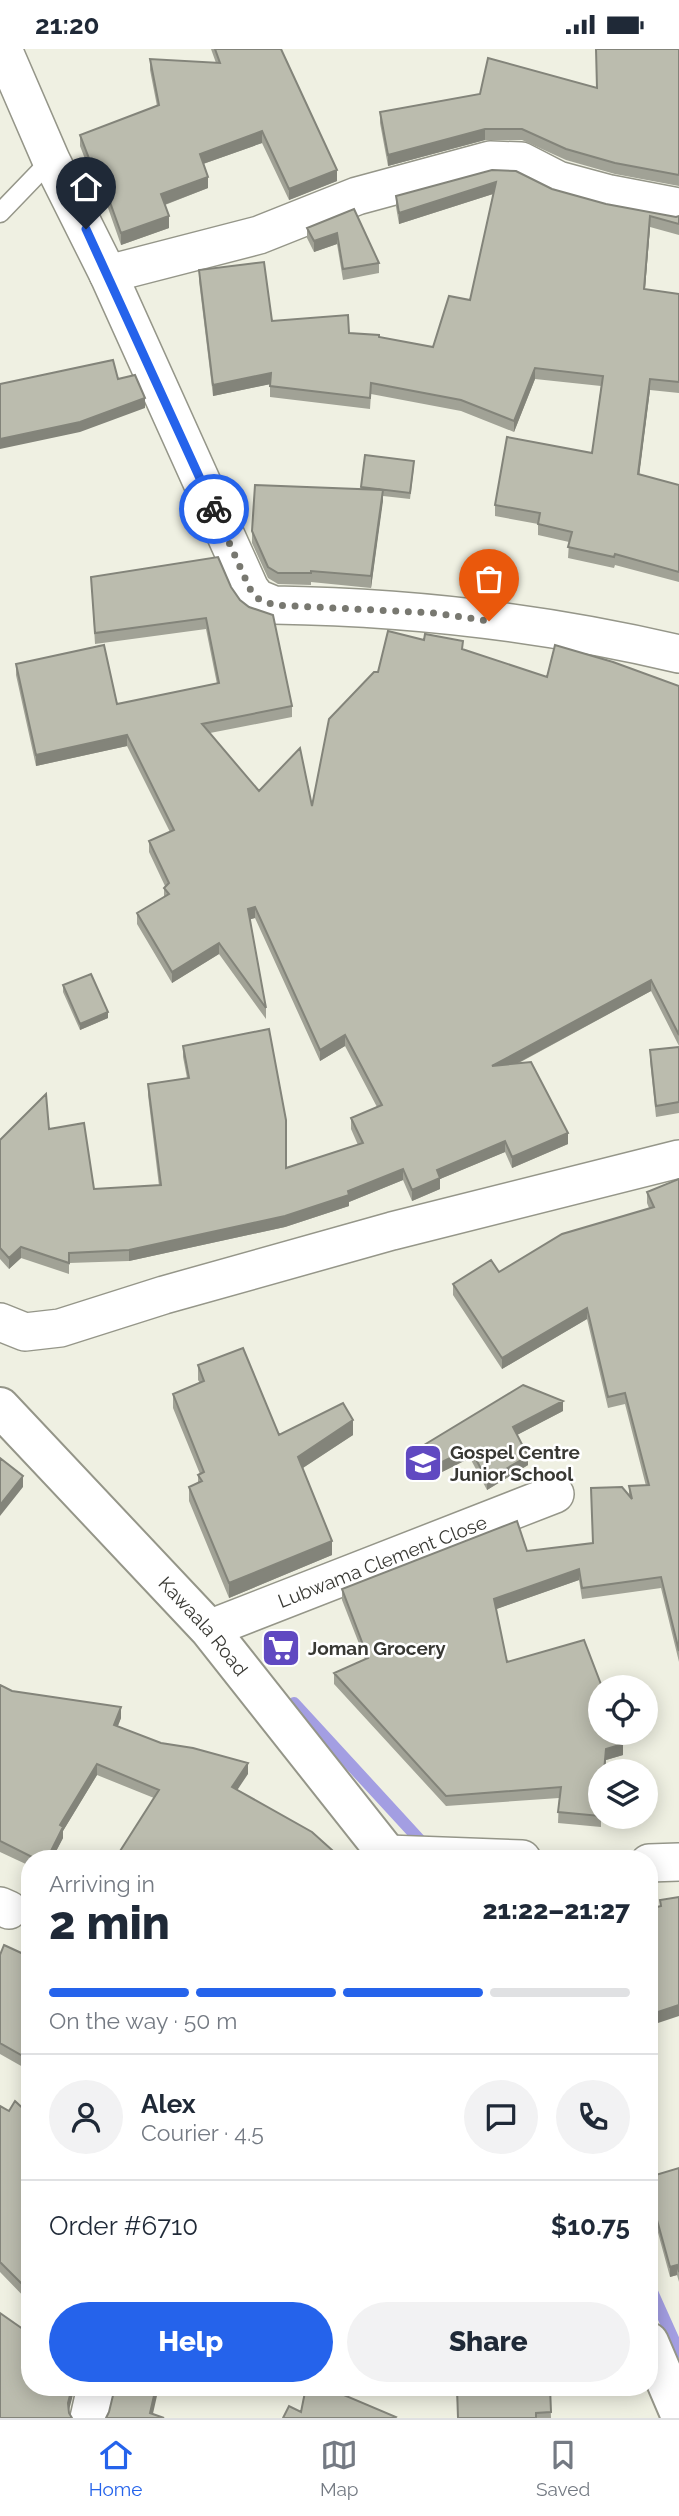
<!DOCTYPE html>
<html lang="en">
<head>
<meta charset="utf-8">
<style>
  body { margin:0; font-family:Raleway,sans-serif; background:#f2f2f3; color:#1f2937; height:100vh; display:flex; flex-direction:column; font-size:26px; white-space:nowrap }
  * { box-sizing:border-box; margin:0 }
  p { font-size:23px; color:#747a83 }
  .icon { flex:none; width:38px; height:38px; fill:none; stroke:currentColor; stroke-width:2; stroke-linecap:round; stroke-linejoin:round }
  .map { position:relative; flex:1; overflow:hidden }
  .side { position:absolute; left:21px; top:1801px; width:637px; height:546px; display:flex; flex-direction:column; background:#fff; border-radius:28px; box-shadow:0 4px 18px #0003 }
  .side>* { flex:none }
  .tools { position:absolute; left:588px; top:1626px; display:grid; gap:14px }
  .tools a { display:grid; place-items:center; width:70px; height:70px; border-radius:50%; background:#fff; box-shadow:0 4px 18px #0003; font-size:35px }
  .pin { position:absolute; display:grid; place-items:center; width:60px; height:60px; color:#fff; margin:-72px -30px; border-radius:50% 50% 50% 0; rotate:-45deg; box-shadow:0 0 7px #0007 }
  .pin .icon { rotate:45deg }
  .courier { position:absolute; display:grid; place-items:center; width:70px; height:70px; margin:-35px; border:5px solid #2563eb; border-radius:50%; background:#fff; color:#222; box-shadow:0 2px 9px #0007 }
  .overview em { font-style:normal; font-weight:800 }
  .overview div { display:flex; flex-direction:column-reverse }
  .overview { display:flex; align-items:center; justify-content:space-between; height:119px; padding:0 28px }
  h1 { font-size:46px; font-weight:800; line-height:52px }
  .bar { display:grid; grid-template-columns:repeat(4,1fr); gap:10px 7px; align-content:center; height:84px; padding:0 28px }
  .bar i { height:9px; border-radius:5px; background:#e0e1e3 }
  .bar .on { background:#2563eb }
  .bar p { grid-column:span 4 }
  .line { display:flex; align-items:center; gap:18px; padding:0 28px; border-top:2px solid #e0e1e3 }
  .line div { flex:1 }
  .round { display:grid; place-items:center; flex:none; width:74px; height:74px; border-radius:37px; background:#f2f2f3 }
  .action { display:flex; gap:14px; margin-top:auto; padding:14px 28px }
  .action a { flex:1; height:80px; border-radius:42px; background:#2563eb; color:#fff; font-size:28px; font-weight:800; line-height:80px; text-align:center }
  .action a+a { background:#f2f2f3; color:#1f2937 }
  .status { display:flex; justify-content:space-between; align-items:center; height:49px; padding:0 35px; background:#fff; direction:ltr }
  .status svg { height:19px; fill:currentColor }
  .tabs { display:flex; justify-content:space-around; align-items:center; height:98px; border-top:2px solid #e0e1e3; background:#fff; font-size:19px; color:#747a83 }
  .tabs a { display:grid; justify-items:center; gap:4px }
  .tabs .on { color:#2563eb }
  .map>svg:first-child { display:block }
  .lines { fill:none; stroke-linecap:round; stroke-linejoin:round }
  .stream { stroke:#a39ee2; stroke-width:12 }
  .lane-casing { stroke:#959689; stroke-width:21 }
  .street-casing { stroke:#959689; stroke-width:40 }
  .secondary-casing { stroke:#959689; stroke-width:42 }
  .lane { stroke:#fff; stroke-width:18 }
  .street { stroke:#fff; stroke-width:37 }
  .secondary { stroke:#fff; stroke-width:38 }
  .wall { fill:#a1a296 }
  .shaded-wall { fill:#83847a }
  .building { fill:#bbbcae; stroke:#83847a; stroke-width:2 }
  .done { stroke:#787870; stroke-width:7; stroke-dasharray:0 12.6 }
  .route { stroke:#2563eb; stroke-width:9 }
  .labels { text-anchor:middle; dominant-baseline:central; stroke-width:5; stroke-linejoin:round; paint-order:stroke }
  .poi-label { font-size:19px; font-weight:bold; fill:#383833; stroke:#fff; text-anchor:start }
  .street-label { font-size:19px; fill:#383833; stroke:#fff }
</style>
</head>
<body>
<div class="status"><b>21:20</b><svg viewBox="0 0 49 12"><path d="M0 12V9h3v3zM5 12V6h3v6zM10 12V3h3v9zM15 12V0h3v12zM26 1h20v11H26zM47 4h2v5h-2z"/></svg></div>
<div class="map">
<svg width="679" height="2369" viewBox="0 0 679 2369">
  <rect width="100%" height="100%" fill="#eff0e2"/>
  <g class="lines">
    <path class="stream" d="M294,1654l135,147
      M649,2236l30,67"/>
    <g class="lane-casing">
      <path id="lane" d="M0,164l51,-53"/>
    </g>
    <g class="street-casing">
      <g id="street">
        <path d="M3,0l48,111 57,114 142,315 7,9 17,7c136,2 273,18 405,49"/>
        <path d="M108,225l151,-39 98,-39 133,-36 31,1 37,19 52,14 69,13"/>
        <path d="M0,1273l25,10 35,-4 104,-33 228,-64 287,-72"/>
        <path id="s1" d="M209,1580l346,-135"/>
        <path d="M388,1805l134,5"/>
        <path d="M649,1814l30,-1"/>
        <path d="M0,1857l9,4"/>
        <path d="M89,2369l7,-31"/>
      </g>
    </g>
    <g class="secondary-casing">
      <g id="secondary">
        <path id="s2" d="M0,1358l209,222 182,230"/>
        <path d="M649,2293l30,70"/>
      </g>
    </g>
    <use href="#lane" class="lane"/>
    <use href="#street" class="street"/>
    <use href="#secondary" class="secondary"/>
  </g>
  <path class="wall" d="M211,0h70l56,132 -48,19 -27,-57 -59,21 5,24 -43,17 4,23 -48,17 -20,-57 -4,2 -17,-44v-11l77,-29 -7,-36v-11l66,4z
    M679,0v137l-64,-12 -49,-14 -44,-20h-37l-97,26 -8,-43v-11l216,-24z
    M552,140l54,15 70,13 3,-1v19l-29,-8 -5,62 34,5v99l-29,-3 -11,84 40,11v97l-64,-17 -1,3 -46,-10 1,-16 -31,-7v-11l-43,-8v-11l97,-52 9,-67 -66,-7 -21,53 -53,-21 -90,-17 -1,15 -100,-12v-13l-57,12 -14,-115v-11l73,51 107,16 54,10 37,-47 23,-106 -94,30 -3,-17v-11z
    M354,160l25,54v10l-36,7 -6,-36 -23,8 -7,-14v-10z
    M365,406l49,12 -4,32 -27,-3 -12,92 -60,-6v3l-33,-1 -10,-6 -16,-35v-12l109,-42z
    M91,528l140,10 61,119v11l-82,16 49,58 53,15 66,-134 85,-22 84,27 132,9v360l-28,-55 -134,73 51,80 -56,24 -7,-16 -65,27v10l-28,12 -9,-21 -54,22v4l-64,21 -156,34 -60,2v11l-48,-16 -12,11 -9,-10v-119l49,-11 45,60 65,-3 -11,-91v-11l39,-6 -4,-21v-11l103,122 72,-23 -7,-16v-11l26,-11 -32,-61 -25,15 -65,-143 -5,1 16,89v11l-47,-65 -47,29 -35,-59v-11l27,-16v-9l1,-2 -16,-34v-11l21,-9 -43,-86 -91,20 -20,-91v-11l101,40 100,-20 -11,-55 -111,15z
    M63,936l45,33 -28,12 -17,-38z
    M679,998v66l-23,4 -6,-56v-11z
    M679,1130v483l-18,-74 -79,11 -3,-19 -83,29 11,53 116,93 -17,5 -1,11h-5l1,46v10l-43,-4 1,-25 -113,8 -112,-122v-11l31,-14 -23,-59v-11l185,-38 66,-8 36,-48v-9h17l-21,-82 -17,4 -21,-89 -85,50 -49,-74v-11l46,-12 150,-64 -2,-5v-11z
    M198,1316l81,70h74l-50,33 29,87 -103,43 -40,-97v-14l9,-4v-8l2,-1 -27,-66v-14l27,-11 -2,-3z
    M563,1362l-46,24 11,30 -41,25 -17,-32 -34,17 -12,-20v-10z
    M0,1636l12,6 109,27 -3,8 43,17 87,31 -94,24 -57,-23 -34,56v7l-11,21h-22v7l-30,-14z
    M30,1833v40l-3,-2v-10l1,-6 -1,-4v-11z
    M0,1906l30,2v114l-30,-17z
    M30,2027v26l-7,-3v-11z
    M0,2057l9,5 21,4v188l-30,-31z
    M679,2119v114l-2,-7 -7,2 -13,-48 -8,3v-55z
    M456,2338h94l1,31h-93z"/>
  <path class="shaded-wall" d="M485,80v11l-97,26v-11z
    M262,82v12l-62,22v-11z
    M337,121v11l-48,19v-11z
    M101,128v11l-4,2v-11z
    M208,128v11l-47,18v-12z
    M496,133v11l-97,31v-11z
    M169,167v12l-48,17v-12z
    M650,167v11l-6,73v-11z
    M337,184v11l-23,8v-11z
    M535,319v11l-21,53v-11z
    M271,324v11l-58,12v-11z
    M650,330v11l-12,95v-11z
    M145,349v10l-65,24 -80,17v-10z
    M383,441v11l-12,87v-12z
    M127,686v11l-91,20v-11z
    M255,858v11l-7,2v-11z
    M219,894v11l-47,29v-11z
    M651,931v11l-159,86v-11z
    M108,963v6l-28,12v-6z
    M345,986v11l-25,15v-11z
    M568,1084v11l-56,24v-11z
    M505,1092v11l-65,27v10l-28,12v-11l25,-20z
    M403,1120v11l-54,22v4l-64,21 -156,34v-11l219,-59z
    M21,1198v11l-12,11v-11z
    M587,1259v11l-85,50v-11z
    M563,1352v10l-50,26v-10z
    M353,1371v15l-55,36v-14z
    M470,1399v10l-34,17v-10z
    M528,1407v9l-41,25v-10z
    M23,1427v11l-23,29v-11z
    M332,1492v14l-103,43v-15z
    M579,1520v11l-85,30v-11z
    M121,1658v11l-7,17v-10z
    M623,1695v11l-17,5 -2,11 2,-22z
    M248,1714v11l-16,24v-11z
    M97,1715v11l-34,56v7l-11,21h-5l13,-34z
    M679,1956v11l-30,10v-11z
    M657,2171v9l-8,3v-10z
    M677,2216v10l-7,2v-10z
    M72,2338h3l-7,27v-11z
    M156,2338h3l-7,31 -2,-5z"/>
  <path class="building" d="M215,0h66l56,121 -48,19 -27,-58 -62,23 8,23 -47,17 8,22 -48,17 -20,-56 -4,2 -17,-44 79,-30 -9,-46 70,4z
    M596,0h83v126l-64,-12 -49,-14 -44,-20h-37l-97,26 -8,-43 100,-18 8,-36 109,30z
    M492,121l24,1 36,18 54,15 70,13 3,-1v8l-29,-8 -6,73 35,5v88l-29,-3 -12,95 41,11v87l-64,-18 -1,3 -46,-10 4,-15 -34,-8 2,-11 -45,-8 12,-68 85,16 11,-77 -68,-8 -21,53 -53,-21 -90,-17 -1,15 -100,-12 1,-13 -58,12 -14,-115 65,-8 8,59 76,-6 1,18 30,2v2l54,10 16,-51 21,4 26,-118 -97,31 -3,-17z
    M354,160l25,54 -36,6 -6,-36 -23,8 -7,-13z
    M113,311l5,19 17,-4 10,23 -65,24 -80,17v-55z
    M365,406l49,6 -4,32 -49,-6z
    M255,436l128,5 -12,86 -60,-5v2h-33l-10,-6 -16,-36z
    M218,508l13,30 9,13 9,7 24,8 19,91 -90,18 57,67 41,-43 12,58 17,-87 45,-47h4l10,-41 36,9 1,-6 38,7 -1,8 85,28 8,-32 58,17 66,24v349l-28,-55 -159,86 39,-4 37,71 -56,24 -7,-16 -68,29 3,8 -28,12 -9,-21 -55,22 1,4 -64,21 -156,34 -60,3v10l-48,-16 -12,11 -9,-10v-108l46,-46 3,35 35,-6 10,66 67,-4 -13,-101 41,-6 -6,-32 86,-17 17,91v48l77,-25 -12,-25 31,-13 -37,-70 -25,15 -65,-143 -7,2 18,99 -47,-65 -47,29 -35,-59 32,-19 -5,-6 5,-5 -20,-42 25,-11 -47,-95 -91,20 -20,-91 88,-19 13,59 102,-21 -13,-65 -111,15 -4,-56z
    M91,925l17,38 -28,12 -17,-39z
    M679,998v55l-23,4 -6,-56z
    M679,1130v472l-18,-74 -79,11 -3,-19 -85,30 13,63 77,-22 18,47h-2v46h18l5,11 -17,5 -2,22h-4v45l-42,-4 3,-25 -115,9 -112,-123 34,-15 -26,-69 175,-68 10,30 66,-8 -2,-55 31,-1 10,12 -3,-13 20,-1 -24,-92 -17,4 -21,-89 -85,50 -49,-74 38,-24 8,12 63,-38 92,-27 -7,-15z
    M243,1299l36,87 64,-32 10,17 -55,37 34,84 -103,42 -40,-96 13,-6 -4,-6 6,-3 -31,-78 31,-13 -6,-16z
    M523,1336l40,16 -50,26 15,29 -41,24 -17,-32 -34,17 -12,-20z
    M0,1409l23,18 -23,29z
    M0,1636l12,6 109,16 -7,18 47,18 32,5 55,15 -16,24 80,45 30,27h-227l44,-69 -62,-26 -37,61 3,2 -16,32h-11l-36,-18z
    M30,1833v15l-3,-8z
    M679,1848v108l-30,10v-106l12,-3 -1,-6z
    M30,1849v13l-3,-1z
    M4,1896l26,12v103l-30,-17v-88z
    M30,2027v15l-7,-3z
    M15,2052l15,14v177l-30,-30v-156l9,5z
    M679,2119v104l-2,-7 -7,2 -13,-47 -8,2v-45z
    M0,2264l30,21v53h42l-4,16 1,10 3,5h-72z
    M115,2338h41l-6,26 14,5h-58l3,-6z
    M306,2338h19l71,30 -1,1h-112l6,-12 12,6z
    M457,2338h93l1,25 -15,1v5h-78z"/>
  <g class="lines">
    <path class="done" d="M214,460l36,80 7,9 17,7 160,8 55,8"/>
    <path class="route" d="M86,180l128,280"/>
  </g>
  <defs>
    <g id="school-square" transform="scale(2.0125)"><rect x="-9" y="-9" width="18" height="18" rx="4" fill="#6049c1" stroke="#fff"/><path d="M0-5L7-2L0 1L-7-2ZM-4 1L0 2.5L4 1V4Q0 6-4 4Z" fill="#fff"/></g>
    <g id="supermarket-square" transform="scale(2.0125)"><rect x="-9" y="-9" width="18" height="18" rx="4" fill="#6049c1" stroke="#fff"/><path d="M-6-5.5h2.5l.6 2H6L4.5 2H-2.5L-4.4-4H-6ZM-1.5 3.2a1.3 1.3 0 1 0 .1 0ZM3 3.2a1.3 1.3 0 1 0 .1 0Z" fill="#fff"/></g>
  </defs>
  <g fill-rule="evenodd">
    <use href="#school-square" x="423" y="1414"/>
    <use href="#supermarket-square" x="281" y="1599"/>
  </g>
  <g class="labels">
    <g class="poi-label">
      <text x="450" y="1403">Gospel Centre<tspan x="450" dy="22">Junior School</tspan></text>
      <text x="308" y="1599">Joman Grocery</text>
    </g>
    <g class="street-label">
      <text stroke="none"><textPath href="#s1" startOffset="186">Lubwama Clement Close</textPath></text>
      <text stroke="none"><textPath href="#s2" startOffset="299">Kawaala Road</textPath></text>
    </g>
  </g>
</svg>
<div class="tools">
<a><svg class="icon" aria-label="locate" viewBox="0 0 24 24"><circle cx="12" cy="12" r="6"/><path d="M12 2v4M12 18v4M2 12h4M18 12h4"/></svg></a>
<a><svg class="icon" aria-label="layers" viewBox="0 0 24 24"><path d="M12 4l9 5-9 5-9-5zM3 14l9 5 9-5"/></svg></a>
</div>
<div class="pin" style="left:489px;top:572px;background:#ea580c"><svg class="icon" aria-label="bag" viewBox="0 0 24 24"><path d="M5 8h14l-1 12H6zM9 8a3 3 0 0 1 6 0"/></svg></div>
<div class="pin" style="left:86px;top:180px;background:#1f2937"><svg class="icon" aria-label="home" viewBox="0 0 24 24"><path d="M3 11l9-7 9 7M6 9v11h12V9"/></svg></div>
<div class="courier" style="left:214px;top:460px"><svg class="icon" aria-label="bike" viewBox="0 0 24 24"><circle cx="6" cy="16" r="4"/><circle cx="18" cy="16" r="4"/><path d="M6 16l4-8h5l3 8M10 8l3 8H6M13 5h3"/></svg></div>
<section class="side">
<div class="overview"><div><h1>2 min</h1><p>Arriving in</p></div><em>21:22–21:27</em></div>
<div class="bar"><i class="on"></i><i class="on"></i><i class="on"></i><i></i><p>On the way · 50 m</p></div>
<div class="line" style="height:126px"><a class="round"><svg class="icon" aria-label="person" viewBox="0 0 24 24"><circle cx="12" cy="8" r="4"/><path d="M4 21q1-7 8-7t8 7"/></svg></a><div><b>Alex</b><p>Courier · 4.5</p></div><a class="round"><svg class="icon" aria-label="chat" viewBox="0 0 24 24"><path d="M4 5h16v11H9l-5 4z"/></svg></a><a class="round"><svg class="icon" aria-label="phone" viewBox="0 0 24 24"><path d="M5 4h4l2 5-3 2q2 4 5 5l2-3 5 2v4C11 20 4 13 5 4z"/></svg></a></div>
<div class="line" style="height:91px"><div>Order #6710</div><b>$10.75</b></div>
<div class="action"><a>Help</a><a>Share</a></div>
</section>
</div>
<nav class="tabs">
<a class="on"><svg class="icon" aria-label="home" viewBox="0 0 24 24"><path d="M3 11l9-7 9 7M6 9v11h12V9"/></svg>Home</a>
<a><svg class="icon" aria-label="map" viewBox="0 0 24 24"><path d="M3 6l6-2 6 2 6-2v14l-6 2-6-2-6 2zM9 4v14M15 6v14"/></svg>Map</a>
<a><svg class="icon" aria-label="saved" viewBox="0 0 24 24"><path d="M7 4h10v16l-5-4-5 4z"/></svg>Saved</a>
</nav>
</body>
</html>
